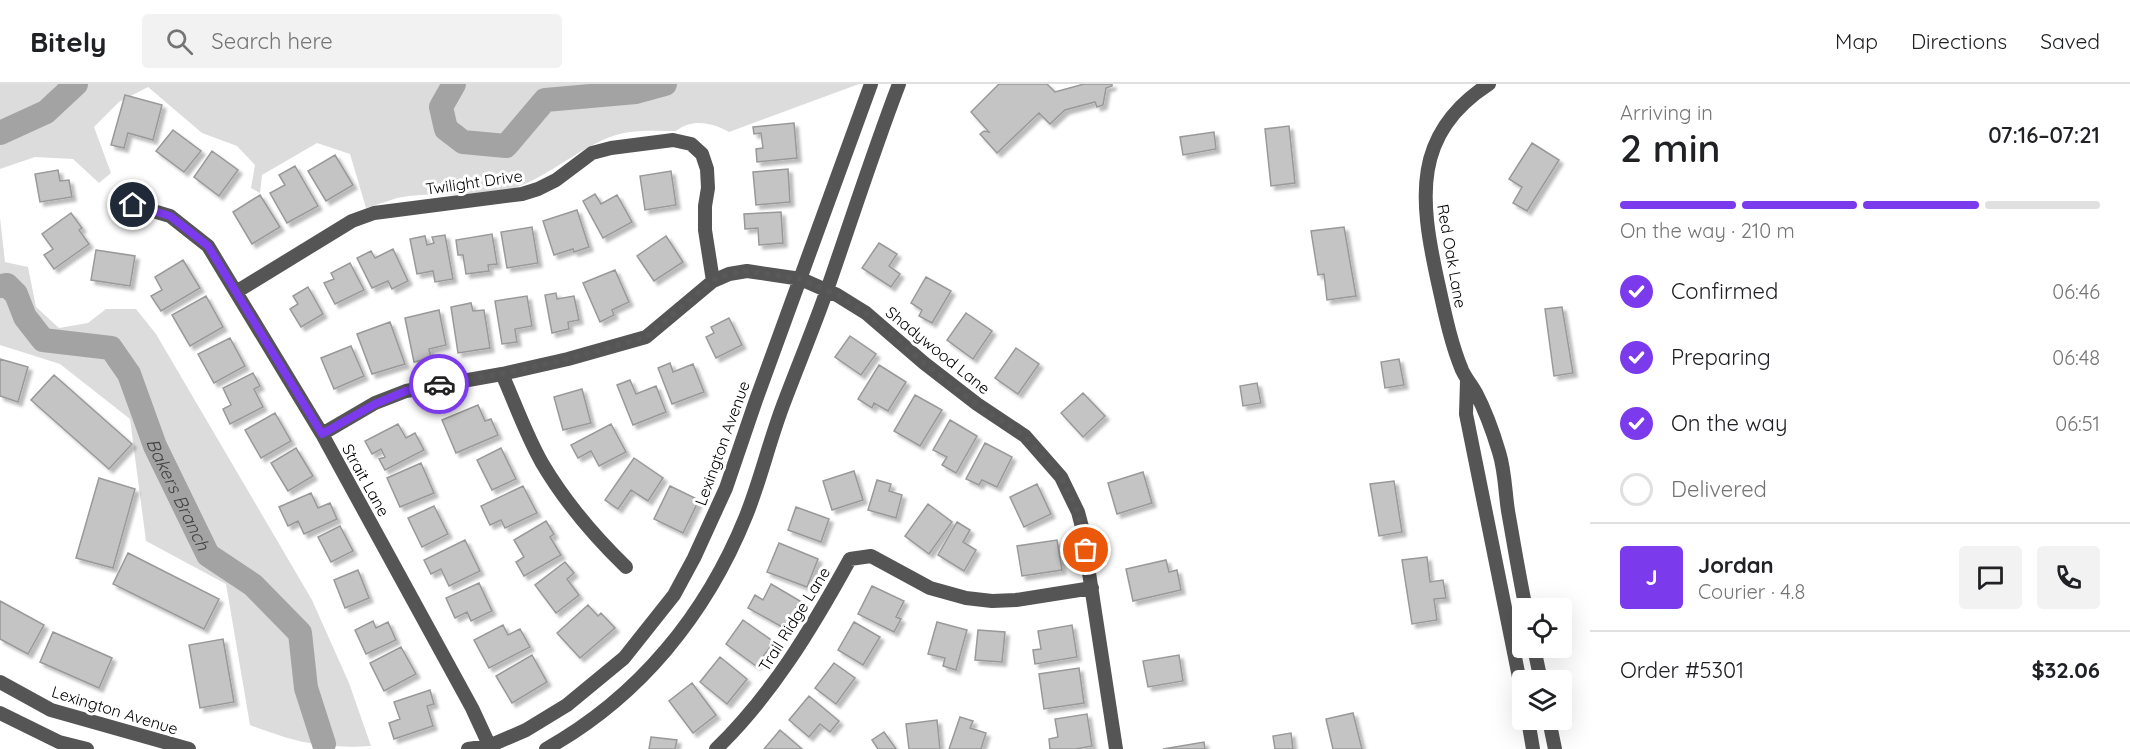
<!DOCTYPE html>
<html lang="en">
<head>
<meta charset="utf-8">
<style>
  body { margin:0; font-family:Quicksand,sans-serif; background:#f2f2f2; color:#202124; height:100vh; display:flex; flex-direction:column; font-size:22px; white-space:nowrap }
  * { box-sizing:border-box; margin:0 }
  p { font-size:20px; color:#757577 }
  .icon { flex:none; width:33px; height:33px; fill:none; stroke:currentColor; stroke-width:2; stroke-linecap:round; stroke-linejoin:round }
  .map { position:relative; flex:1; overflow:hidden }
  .drawer { display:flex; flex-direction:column; background:#fff; width:540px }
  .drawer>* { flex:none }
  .buttons { position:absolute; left:1512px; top:514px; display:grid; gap:12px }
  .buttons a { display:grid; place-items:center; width:60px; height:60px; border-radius:6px; background:#fff; box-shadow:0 6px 24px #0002; font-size:30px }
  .pin { position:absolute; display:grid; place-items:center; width:51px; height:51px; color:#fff; margin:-26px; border:3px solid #fff; border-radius:50%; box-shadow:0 2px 6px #0007 }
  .courier { position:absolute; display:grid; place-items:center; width:60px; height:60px; margin:-30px; border:4px solid #7c3aed; border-radius:50%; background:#fff; color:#222; box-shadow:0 2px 8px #0007 }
  .headline em { font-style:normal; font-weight:600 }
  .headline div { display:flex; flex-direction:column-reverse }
  .headline { display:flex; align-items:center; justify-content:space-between; height:102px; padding:0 30px }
  h1 { font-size:39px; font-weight:600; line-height:45px }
  .bar { display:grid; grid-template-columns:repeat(4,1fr); gap:9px 6px; align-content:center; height:72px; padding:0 30px }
  .bar i { height:8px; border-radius:4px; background:#e0e0e0 }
  .bar .selected { background:#7c3aed }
  .bar p { grid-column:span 4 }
  .line { display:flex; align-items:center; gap:15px; padding:0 30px; border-top:2px solid #e0e0e0 }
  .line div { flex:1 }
  .round { display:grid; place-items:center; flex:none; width:63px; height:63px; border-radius:6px; background:#f2f2f2 }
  ol { padding:0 30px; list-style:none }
  li { display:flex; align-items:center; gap:18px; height:66px }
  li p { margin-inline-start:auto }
  li .icon { padding:6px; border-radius:50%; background:#7c3aed; color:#fff; stroke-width:4 }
  li:last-child { color:#757577 }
  li i { width:33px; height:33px; border:3px solid #e0e0e0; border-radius:50% }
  header { display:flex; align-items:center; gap:36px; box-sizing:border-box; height:84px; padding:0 30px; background:#fff; border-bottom:2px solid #e0e0e0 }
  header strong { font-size:28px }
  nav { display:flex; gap:33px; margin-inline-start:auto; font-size:21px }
  .search { width:420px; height:54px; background:#f2f2f2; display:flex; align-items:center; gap:15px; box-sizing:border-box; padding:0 21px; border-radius:6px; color:#757577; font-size:22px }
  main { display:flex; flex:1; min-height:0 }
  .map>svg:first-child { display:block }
  .green { fill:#dcdcdc }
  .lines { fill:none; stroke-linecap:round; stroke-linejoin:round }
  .river { stroke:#a3a3a3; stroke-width:24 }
  .building { fill:#c4c4c4; stroke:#999; stroke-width:1.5; filter:url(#shadow) }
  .minor { stroke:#555; stroke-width:14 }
  .done { stroke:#595959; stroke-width:6; stroke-dasharray:0 10.8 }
  .route { stroke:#7c3aed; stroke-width:8 }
  .labels { text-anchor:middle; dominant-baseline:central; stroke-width:6; stroke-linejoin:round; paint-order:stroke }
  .street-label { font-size:16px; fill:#000; stroke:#fff }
  .water-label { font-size:18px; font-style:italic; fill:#444; stroke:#fff }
</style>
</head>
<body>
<header>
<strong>Bitely</strong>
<div class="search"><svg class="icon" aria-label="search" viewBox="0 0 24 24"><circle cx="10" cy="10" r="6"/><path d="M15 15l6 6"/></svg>Search here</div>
<nav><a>Map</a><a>Directions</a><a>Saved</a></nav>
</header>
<main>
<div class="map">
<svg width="1590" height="665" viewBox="0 0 1590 665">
  <defs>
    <filter id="shadow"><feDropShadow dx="4" dy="4" stdDeviation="1.5" flood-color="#0004"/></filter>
  </defs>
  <rect width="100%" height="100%" fill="#fff"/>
  <path class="green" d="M0,0h859l-130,48c-17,-9 -36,-14 -53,-1 -15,0 -31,-1 -46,1 -40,5 -75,42 -115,56 -38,12 -79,2 -118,10 -10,3 -20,7 -31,10l-16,-54 -33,-11 -55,32 -2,18 -9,-5 4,-23 -18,-19 -35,-13 -54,-46 -29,15 -25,25 17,46 -12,10 -26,-24 -38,-2 -35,12z
    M0,134l5,44 23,5 8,40 23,21 29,-5 18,-14h30l20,25 156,266 37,83 22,63c-50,3 -76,-4 -121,-21l-24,-141 -80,-43 -16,-122 -70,-55 -60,-19z"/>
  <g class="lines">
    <g class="river">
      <path d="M454,0l-13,23 5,22 17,13 43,4 39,-46 91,-8 29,-8"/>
      <path d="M0,49l46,-21 30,-28"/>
      <path id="s1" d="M0,202l7,-1 9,9 9,23 18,23 68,8 18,26 26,72 53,109 45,30 47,48 6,55 18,56"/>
    </g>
  </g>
  <path class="building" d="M999,0h48l8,8 29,-8h28v2l-6,2 -3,17 -6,2 -2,-5 -30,8 -15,14 -11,-11 -42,40 -17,-19 4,-3 5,1 -18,-20z
    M125,11l37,10 -9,35 -25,-7 -4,15 -13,-3z
    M794,39l3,35 -40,4 -1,-13 7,-1 -2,-15 -7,1 -1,-7z
    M1289,42l6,57 -24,3 -6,-57z
    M173,46l28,21 -17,21 -28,-21z
    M1214,48l2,17 -33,6 -3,-18z
    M1532,59l27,17 -32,51 -14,-8 9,-16 -13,-8z
    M212,67l26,19 -19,26 -25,-19z
    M335,71l18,30 -27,16 -18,-30z
    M295,82l23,40 -31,17 -17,-30 15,-8 -6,-10z
    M788,85l2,33 -34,3 -3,-33z
    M58,86l2,11 9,-1 3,17 -32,5 -5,-28z
    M671,87l5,34 -31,5 -5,-34z
    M595,110l6,10 16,-9 15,27 -29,16 -20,-37z
    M260,111l20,32 -28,17 -19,-32z
    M577,126l12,37 -15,5 -1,-3 -19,6 -11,-34z
    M781,128l2,31 -24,2 -1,-17 -13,1 -1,-15z
    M71,129l11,15 -3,2 10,14 -35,25 -10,-14 9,-6 -11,-15z
    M532,143l6,36 -31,5 -6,-36z
    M1344,143l12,69 -29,4 -3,-26 -6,1 -7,-44z
    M492,150l5,30 -9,1 1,6 -23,3 -3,-19h-5l-2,-15z
    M445,151l8,44 -18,3 -2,-11 -16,3 -7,-35 15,-3 2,9 7,-2 -2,-6z
    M666,152l17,26 -29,19 -17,-25z
    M879,159l18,11 -8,12 11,8 -9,13 -29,-19z
    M393,165l15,32 -16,8 -4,-8 -16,7 -15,-30 14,-7 4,7z
    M96,166l39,6 -5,30 -39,-6z
    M183,176l17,28 -39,23 -10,-15 11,-6 -7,-13z
    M350,179l14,27 -29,14 -11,-21 10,-4 -3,-6z
    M615,186l14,32 -17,8 2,5 -14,7 -17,-39z
    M926,193l25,14 -19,32 -13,-7 3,-6 -11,-7z
    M308,203l15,27 -22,13 -11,-18 8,-5 -5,-8z
    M556,209l1,6 17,-3 5,24 -11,2 1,7 -17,4 -7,-38z
    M206,212l17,31 -33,19 -18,-31z
    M527,212l5,30 -17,3 2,13 -15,2 -7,-43z
    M471,219l2,8 11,-1 6,38 -32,5 -7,-46z
    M1562,223l11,66 -19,3 -9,-67z
    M439,226l7,35 -17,4 2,9 -17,4 -9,-44z
    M966,229l26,18 -19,28 -26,-19z
    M729,234l13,27 -26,13 -10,-21 8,-4 -3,-6z
    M390,238l15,42 -33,10 -15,-40z
    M850,252l26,18 -15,21 -26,-18z
    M230,254l15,28 -31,17 -16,-29z
    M351,262l13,30 -30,13 -13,-31z
    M1016,264l23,16 -21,30 -23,-16z
    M0,275l28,8 -10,35 -18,-6z
    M1399,275l5,26 -19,3 -4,-26z
    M670,279l3,9 20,-8 11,28 -32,12 -14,-36z
    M879,281l27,17 -18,29 -14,-8 -2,5 -14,-9z
    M253,289l7,13 -6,3 9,18 -33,17 -7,-15 8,-4 -8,-17z
    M54,291l78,69 -23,25 -78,-69z
    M630,296l6,14 20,-8 10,26 -33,13 -16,-40z
    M1257,299l4,20 -18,3 -3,-20z
    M582,305l9,34 -28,7 -9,-33z
    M1083,309l22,23 -22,21 -22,-24z
    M915,311l27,15 -22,36 -26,-15z
    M478,321l7,16 6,-2 7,16 -42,18 -14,-33z
    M275,329l16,28 -30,17 -16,-28z
    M950,336l27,16 -21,37 -14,-8 5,-8 -14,-7z
    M398,340l8,14 9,-5 9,17 -39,20 -6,-11 6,-2 -4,-8 -9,5 -7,-13z
    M611,340l15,28 -27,14 -8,-15 -13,7 -7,-13z
    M985,359l27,14 -15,30 -15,-7 -3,5 -13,-6z
    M296,364l17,28 -25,15 -17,-28z
    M501,364l15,31 -24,11 -15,-30z
    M634,374l29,20 -15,23 -17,-11 -13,19 -13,-9z
    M421,379l13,30 -34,14 -13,-29z
    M854,387l9,29 -31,10 -9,-29z
    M1143,388l9,31 -35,11 -9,-31z
    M99,394l36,11 -22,79 -37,-10z
    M877,396l14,4 -2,7 13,4 -6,23 -28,-8z
    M1394,397l8,51 -23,4 -9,-52z
    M1037,400l14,30 -27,13 -14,-30z
    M523,402l14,27 -32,15 -4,-8 -11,5 -9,-19z
    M670,402l29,14 -16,33 -29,-14z
    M311,409l7,15 12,-5 7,16 -33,15 -6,-13 -10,5 -9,-19z
    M928,420l24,18 -23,32 -24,-18z
    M434,422l14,28 -26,13 -14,-29z
    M796,423l33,12 -8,23 -33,-12z
    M546,437l8,13 -4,3 11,18 -37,21 -8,-14 8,-5 -10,-17z
    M957,438l13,8 -7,12 13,8 -12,21 -26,-16z
    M340,442l13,25 -22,11 -13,-25z
    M465,456l15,31 -31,15 -8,-17 -10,5 -7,-14z
    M1057,456l5,30 -40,6 -5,-30z
    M779,459l39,16 -11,28 -40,-15z
    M128,469l91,46 -15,30 -91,-45z
    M1427,473l3,25 13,-2 3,18 -12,1 3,21 -25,4 -10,-64z
    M1166,476l3,12 8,-2 4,20 -48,11 -7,-32z
    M565,478l9,11 -7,6 12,16 -23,18 -21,-28z
    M358,486l11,28 -24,10 -11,-28z
    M479,499l13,28 -21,10 -4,-9 -12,6 -9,-20z
    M771,500l29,17 -16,27 -36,-20 7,-13 8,5z
    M872,502l32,15 -8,16 5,2 -7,13 -36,-18z
    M0,517l44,24 -16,29 -28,-15z
    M588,521l10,11 3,-3 14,15 -35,30 -23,-25z
    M743,536l31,22 -18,24 -30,-22z
    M373,537l3,7 12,-6 8,18 -30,14 -11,-24z
    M854,538l26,15 -17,28 -25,-15z
    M937,538l30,8 -11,40 -13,-4 2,-8 -17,-4z
    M503,541l5,10 12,-6 10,18 -41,21 -15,-28z
    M1072,541l5,32 -42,7 -2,-14 8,-1 -3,-18z
    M978,546l27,2 -3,30 -27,-2z
    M53,548l59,26 -13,30 -59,-26z
    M223,555l11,63 -34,6 -11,-63z
    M401,563l15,27 -32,17 -14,-28z
    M532,571l15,27 -35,21 -16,-27z
    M1179,571l4,26 -35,6 -5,-26z
    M720,573l27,22 -20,25 -27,-22z
    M834,579l21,15 -19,26 -21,-16z
    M1079,584l5,35 -40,6 -5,-35z
    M692,599l24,32 -23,18 -24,-32z
    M430,606l4,14 -7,2 6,20 -39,13 -5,-16 11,-4 -6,-17z
    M809,612l30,25 -9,11 -10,-8 -11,13 -20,-17z
    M1353,629l9,36h-29l-7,-30z
    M1087,630l5,32 -16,3h-26l-1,-10 9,-2 -3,-18z
    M960,633l13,4 -3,7 16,5 -5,16h-32z
    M937,636l3,29h-31l-3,-25z
    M780,646l22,19h-38z
    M884,648l12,17h-18l-6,-9z
    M1291,649l2,16h-18l-2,-13z
    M651,653l26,3 -2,9h-26z
    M1204,658l1,7h-42z"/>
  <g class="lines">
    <path class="minor" d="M1489,0c-77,50 -69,115 -52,194 7,31 13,63 25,92 4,9 10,15 14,23 10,19 17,39 23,59 6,19 6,39 9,59 6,33 11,65 18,98
      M133,121l37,11 38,30 114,188 150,274 19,41
      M236,208l116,-71 22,-8 148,-19 16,-5 18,-9 36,-27 19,-5 62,-8 18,4 11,10 5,15 1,19 -3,18v24l8,51
      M502,290c13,29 24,61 40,89 23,39 52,73 84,104
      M1467,297l-1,33 56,278
      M322,350l53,-31 31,-12 96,-17 66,-15 78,-22 67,-56 16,-7 18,-3 54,8 36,16 29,18 58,50 53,41 48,32 36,41 17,35 4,15 34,222
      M1534,564l7,33
      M0,598l51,28 138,39
      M0,629l59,29 28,7
      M1528,636l5,29
      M1549,636l6,29
      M468,665l21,-3 37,-16 41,-25 57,-47 50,-63 20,-37 32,-70 30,-88 115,-316
      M546,665c93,-52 160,-134 200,-233 15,-37 24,-78 39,-116 14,-37 29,-73 42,-110 24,-69 46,-138 72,-206
      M716,665c56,-54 96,-121 134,-190l21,-3 59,32 36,10 26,3 24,-1 76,-12"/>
  </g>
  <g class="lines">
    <path class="done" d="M439,300l63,-10 65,-15 79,-22 67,-57 16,-6 18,-3 54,8 36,16 29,18 58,50 53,42 48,31 36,41 17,35 8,38"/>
    <path class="route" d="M133,121l37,11 38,30 114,188 53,-30 31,-13 33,-7"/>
  </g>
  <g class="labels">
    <g class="street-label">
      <text transform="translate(474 98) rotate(-8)">Twilight Drive</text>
      <text transform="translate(1452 172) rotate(80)">Red Oak Lane</text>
      <text transform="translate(938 266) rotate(39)">Shadywood Lane</text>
      <text transform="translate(722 359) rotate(-70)">Lexington Avenue</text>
      <text transform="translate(366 396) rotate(61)">Strait Lane</text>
      <text transform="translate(794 535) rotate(-58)">Trail Ridge Lane</text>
      <text transform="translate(115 626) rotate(17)">Lexington Avenue</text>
    </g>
    <g class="water-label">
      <text stroke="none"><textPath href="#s1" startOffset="304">Bakers Branch</textPath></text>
    </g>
  </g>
</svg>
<div class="buttons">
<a><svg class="icon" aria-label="locate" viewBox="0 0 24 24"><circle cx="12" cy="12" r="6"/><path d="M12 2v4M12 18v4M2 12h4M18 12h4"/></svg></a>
<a><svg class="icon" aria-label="layers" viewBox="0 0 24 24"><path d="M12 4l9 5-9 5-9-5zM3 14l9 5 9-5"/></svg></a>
</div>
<div class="pin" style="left:1086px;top:466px;background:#ea580c"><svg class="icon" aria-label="bag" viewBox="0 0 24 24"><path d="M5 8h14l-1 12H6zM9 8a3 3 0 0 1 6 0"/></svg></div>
<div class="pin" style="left:133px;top:121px;background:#1f2937"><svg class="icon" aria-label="home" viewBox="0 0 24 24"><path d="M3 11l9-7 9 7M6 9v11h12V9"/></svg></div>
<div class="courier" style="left:439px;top:300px"><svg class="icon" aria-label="car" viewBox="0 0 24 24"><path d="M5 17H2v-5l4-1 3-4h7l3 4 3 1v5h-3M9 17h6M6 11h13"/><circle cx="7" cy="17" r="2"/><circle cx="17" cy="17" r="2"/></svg></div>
</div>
<section class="drawer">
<div class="headline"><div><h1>2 min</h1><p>Arriving in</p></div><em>07:16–07:21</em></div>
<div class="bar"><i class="selected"></i><i class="selected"></i><i class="selected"></i><i></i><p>On the way · 210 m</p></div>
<ol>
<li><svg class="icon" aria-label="check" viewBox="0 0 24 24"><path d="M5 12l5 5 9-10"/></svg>Confirmed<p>06:46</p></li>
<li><svg class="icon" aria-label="check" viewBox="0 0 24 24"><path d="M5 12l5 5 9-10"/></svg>Preparing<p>06:48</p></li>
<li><svg class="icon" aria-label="check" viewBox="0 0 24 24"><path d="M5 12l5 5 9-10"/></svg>On the way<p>06:51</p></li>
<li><i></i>Delivered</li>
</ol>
<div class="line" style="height:108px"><b class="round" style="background:#7c3aed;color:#fff">J</b><div><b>Jordan</b><p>Courier · 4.8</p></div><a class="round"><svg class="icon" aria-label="chat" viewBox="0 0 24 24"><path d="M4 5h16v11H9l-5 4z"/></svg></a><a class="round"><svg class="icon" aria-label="phone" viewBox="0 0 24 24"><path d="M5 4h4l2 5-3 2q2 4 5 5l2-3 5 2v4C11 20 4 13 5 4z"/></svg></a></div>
<div class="line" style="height:78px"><div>Order #5301</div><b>$32.06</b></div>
</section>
</main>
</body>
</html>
